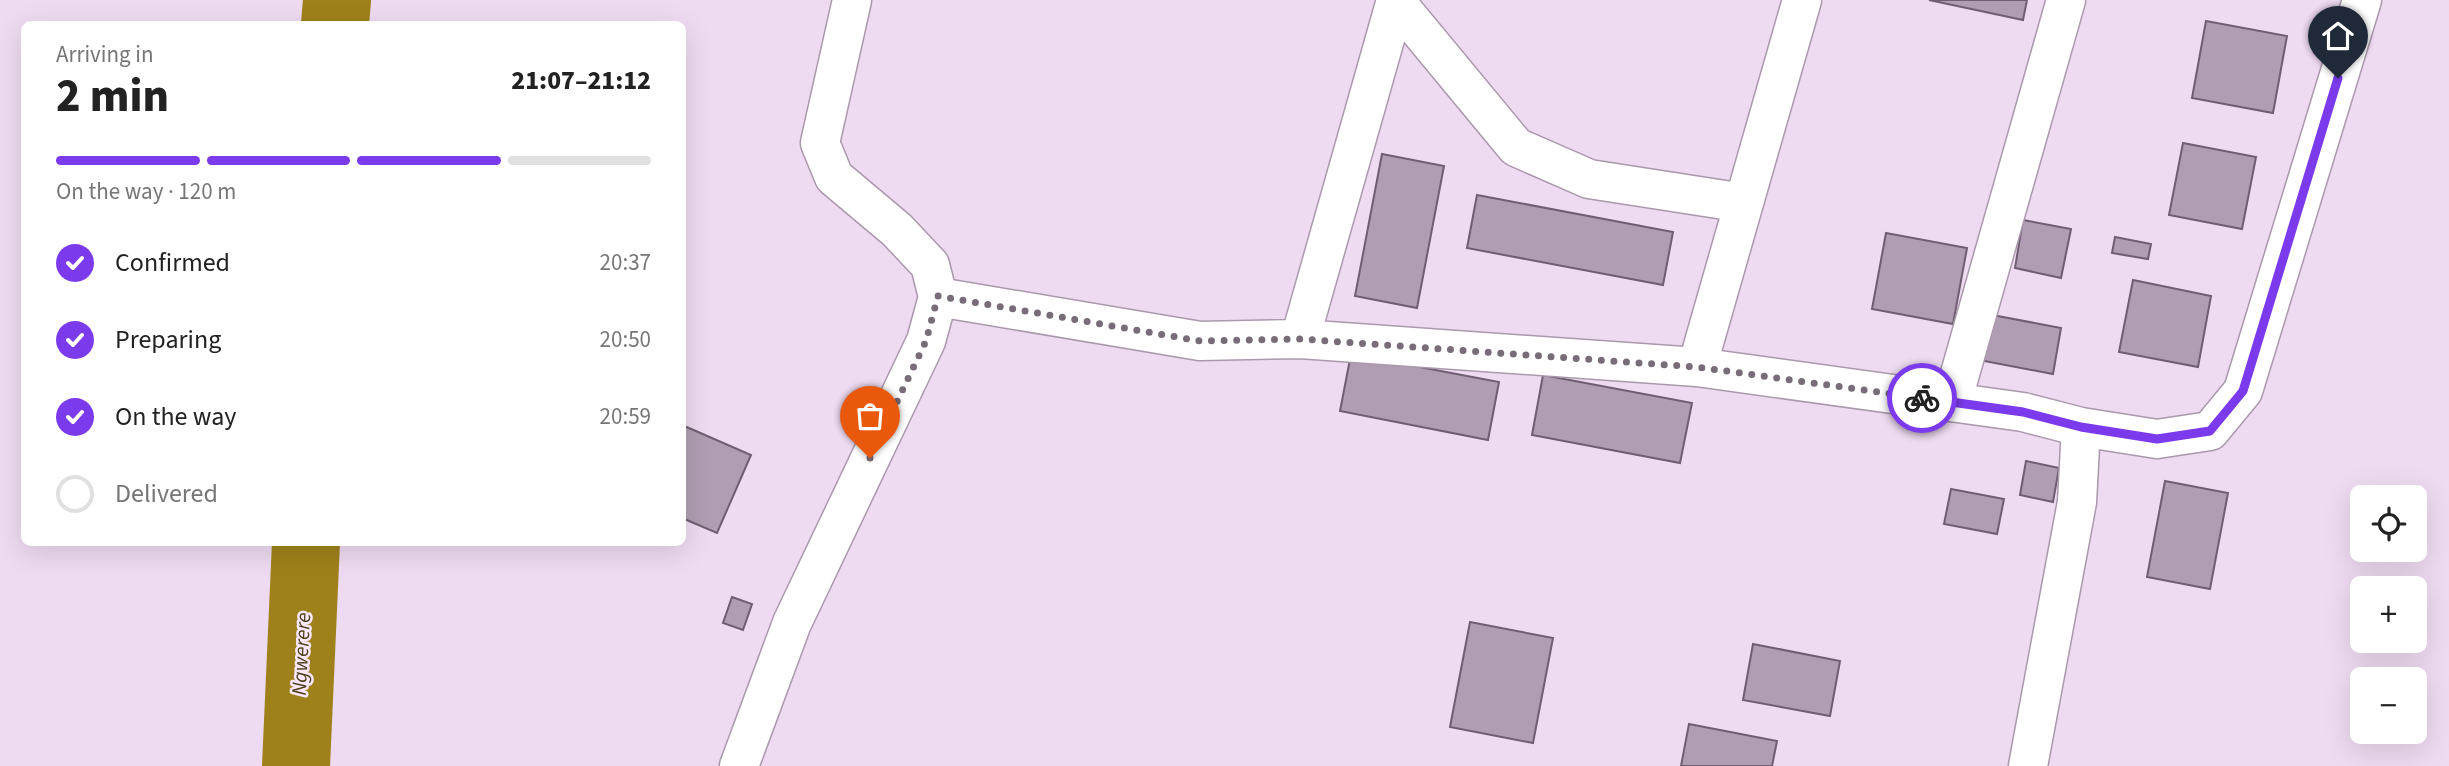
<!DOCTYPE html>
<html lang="en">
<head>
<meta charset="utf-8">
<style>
  body { margin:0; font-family:"Source Sans 3",sans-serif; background:#f2f2f2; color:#222; height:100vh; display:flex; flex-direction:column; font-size:26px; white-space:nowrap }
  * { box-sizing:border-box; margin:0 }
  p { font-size:23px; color:#767676 }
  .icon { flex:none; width:38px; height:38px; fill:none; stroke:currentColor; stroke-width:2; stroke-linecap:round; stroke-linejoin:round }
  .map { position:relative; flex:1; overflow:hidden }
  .side { position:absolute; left:21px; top:21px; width:665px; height:525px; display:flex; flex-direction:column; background:#fff; border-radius:10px; box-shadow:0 7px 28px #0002 }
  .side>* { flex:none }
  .fabs { position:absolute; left:2350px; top:485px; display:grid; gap:14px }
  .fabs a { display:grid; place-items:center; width:77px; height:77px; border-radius:10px; background:#fff; box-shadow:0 7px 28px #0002; font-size:35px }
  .pin { position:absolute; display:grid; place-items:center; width:60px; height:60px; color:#fff; margin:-72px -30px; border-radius:50% 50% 50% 0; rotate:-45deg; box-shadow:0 0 7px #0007 }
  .pin .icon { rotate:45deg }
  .courier { position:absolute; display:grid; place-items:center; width:70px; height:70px; margin:-35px; border:5px solid #7c3aed; border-radius:50%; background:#fff; color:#222; box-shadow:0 2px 9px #0007 }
  .overview em { font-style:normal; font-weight:800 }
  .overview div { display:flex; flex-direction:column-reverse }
  .overview { display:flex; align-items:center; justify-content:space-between; height:119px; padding:0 35px }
  h1 { font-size:46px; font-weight:800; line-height:52px }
  .bar { display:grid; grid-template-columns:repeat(4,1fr); gap:10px 7px; align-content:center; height:84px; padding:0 35px }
  .bar i { height:9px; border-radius:5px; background:#e0e0e0 }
  .bar .current { background:#7c3aed }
  .bar p { grid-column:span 4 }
  ol { padding:0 35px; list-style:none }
  li { display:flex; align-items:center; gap:21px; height:77px }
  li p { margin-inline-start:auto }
  li .icon { padding:7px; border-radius:50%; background:#7c3aed; color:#fff; stroke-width:4 }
  li:last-child { color:#767676 }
  li i { width:38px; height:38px; border:4px solid #e0e0e0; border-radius:50% }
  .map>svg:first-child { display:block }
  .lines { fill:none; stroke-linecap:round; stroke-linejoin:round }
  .river { stroke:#9f811b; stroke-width:68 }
  .building { fill:#b09db3; stroke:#6f5e72; stroke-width:2 }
  .minor-casing { stroke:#ab98ad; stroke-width:41 }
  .minor { stroke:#fff; stroke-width:38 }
  .done { stroke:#786c79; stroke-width:7; stroke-dasharray:0 12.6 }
  .route { stroke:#7c3aed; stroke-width:9 }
  .labels { text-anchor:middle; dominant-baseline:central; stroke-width:5; stroke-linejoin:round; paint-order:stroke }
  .water-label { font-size:21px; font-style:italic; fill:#493c14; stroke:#fbe7fe }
</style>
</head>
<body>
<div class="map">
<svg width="2449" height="766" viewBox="0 0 2449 766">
  <rect width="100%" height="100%" fill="#eedaf1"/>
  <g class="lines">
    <path class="river" d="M335,24l2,-24
      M296,766l10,-224"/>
  </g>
  <path class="building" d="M1929,0h98l-4,20z
    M2206,21l81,15 -14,77 -81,-15z
    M2183,143l73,14 -14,72 -73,-14z
    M1382,154l62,12 -27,142 -62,-12z
    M1477,195l196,37 -10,53 -196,-37z
    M2023,220l48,9 -10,49 -46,-10z
    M1886,233l81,15 -14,76 -81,-15z
    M2115,237l36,7 -3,15 -36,-6z
    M2133,280l78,16 -13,71 -79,-15z
    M1987,314l74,14 -8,46 -74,-14z
    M1351,354l148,28 -11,58 -148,-29z
    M1543,375l149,28 -12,60 -148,-28z
    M682,425l69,30 -34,78 -35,-15z
    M2026,461l33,7 -6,34 -33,-7z
    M2165,481l63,12 -18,96 -63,-12z
    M1951,489l53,10 -7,35 -53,-10z
    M732,597l20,7 -9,26 -20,-7z
    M1470,622l83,16 -20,105 -83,-16z
    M1753,644l87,17 -10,55 -87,-16z
    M1689,724l88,17 -5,25h-91z"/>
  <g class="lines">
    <g class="minor-casing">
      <path id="minor" d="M1396,0l-96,339 397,28 326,45 58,15 -4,75 -49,264
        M1396,2l120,145 73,32 155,24
        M938,297l262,44 100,-2
        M1697,367l105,-367
        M1952,402l114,-402
        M2081,427l76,12 53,-8 33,-40 119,-391
        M739,766l53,-143 134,-282 12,-44 -8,-32 -33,-35 -63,-53 -14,-34 32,-143"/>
    </g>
    <use href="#minor" class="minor"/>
  </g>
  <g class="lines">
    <path class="done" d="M870,458l56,-117 12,-45 262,45 100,-2 397,28 225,31"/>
    <path class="route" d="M1922,398l101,14 58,15 76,12 53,-8 33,-40 95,-313"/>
  </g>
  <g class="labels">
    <g class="water-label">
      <text transform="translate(301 654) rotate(-87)">Ngwerere</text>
    </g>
  </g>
</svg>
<div class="fabs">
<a><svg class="icon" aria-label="locate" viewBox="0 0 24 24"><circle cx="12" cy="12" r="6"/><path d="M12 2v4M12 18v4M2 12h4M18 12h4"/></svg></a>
<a>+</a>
<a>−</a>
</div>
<div class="pin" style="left:870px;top:458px;background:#ea580c"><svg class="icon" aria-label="bag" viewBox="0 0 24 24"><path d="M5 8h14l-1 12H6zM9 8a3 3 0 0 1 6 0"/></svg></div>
<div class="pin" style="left:2338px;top:78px;background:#1f2937"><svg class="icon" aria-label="home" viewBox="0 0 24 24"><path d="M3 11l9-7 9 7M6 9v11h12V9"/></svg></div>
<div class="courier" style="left:1922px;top:398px"><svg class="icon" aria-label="bike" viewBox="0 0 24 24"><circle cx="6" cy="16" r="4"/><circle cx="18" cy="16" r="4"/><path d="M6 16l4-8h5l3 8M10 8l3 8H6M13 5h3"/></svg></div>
<section class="side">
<div class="overview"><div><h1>2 min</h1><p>Arriving in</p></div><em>21:07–21:12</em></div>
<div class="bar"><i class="current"></i><i class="current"></i><i class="current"></i><i></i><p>On the way · 120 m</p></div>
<ol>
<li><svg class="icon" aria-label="check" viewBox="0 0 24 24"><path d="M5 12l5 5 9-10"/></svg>Confirmed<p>20:37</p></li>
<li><svg class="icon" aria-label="check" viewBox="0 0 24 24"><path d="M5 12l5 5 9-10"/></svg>Preparing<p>20:50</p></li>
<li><svg class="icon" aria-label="check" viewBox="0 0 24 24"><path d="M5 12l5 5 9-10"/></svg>On the way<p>20:59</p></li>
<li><i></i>Delivered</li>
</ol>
</section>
</div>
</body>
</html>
